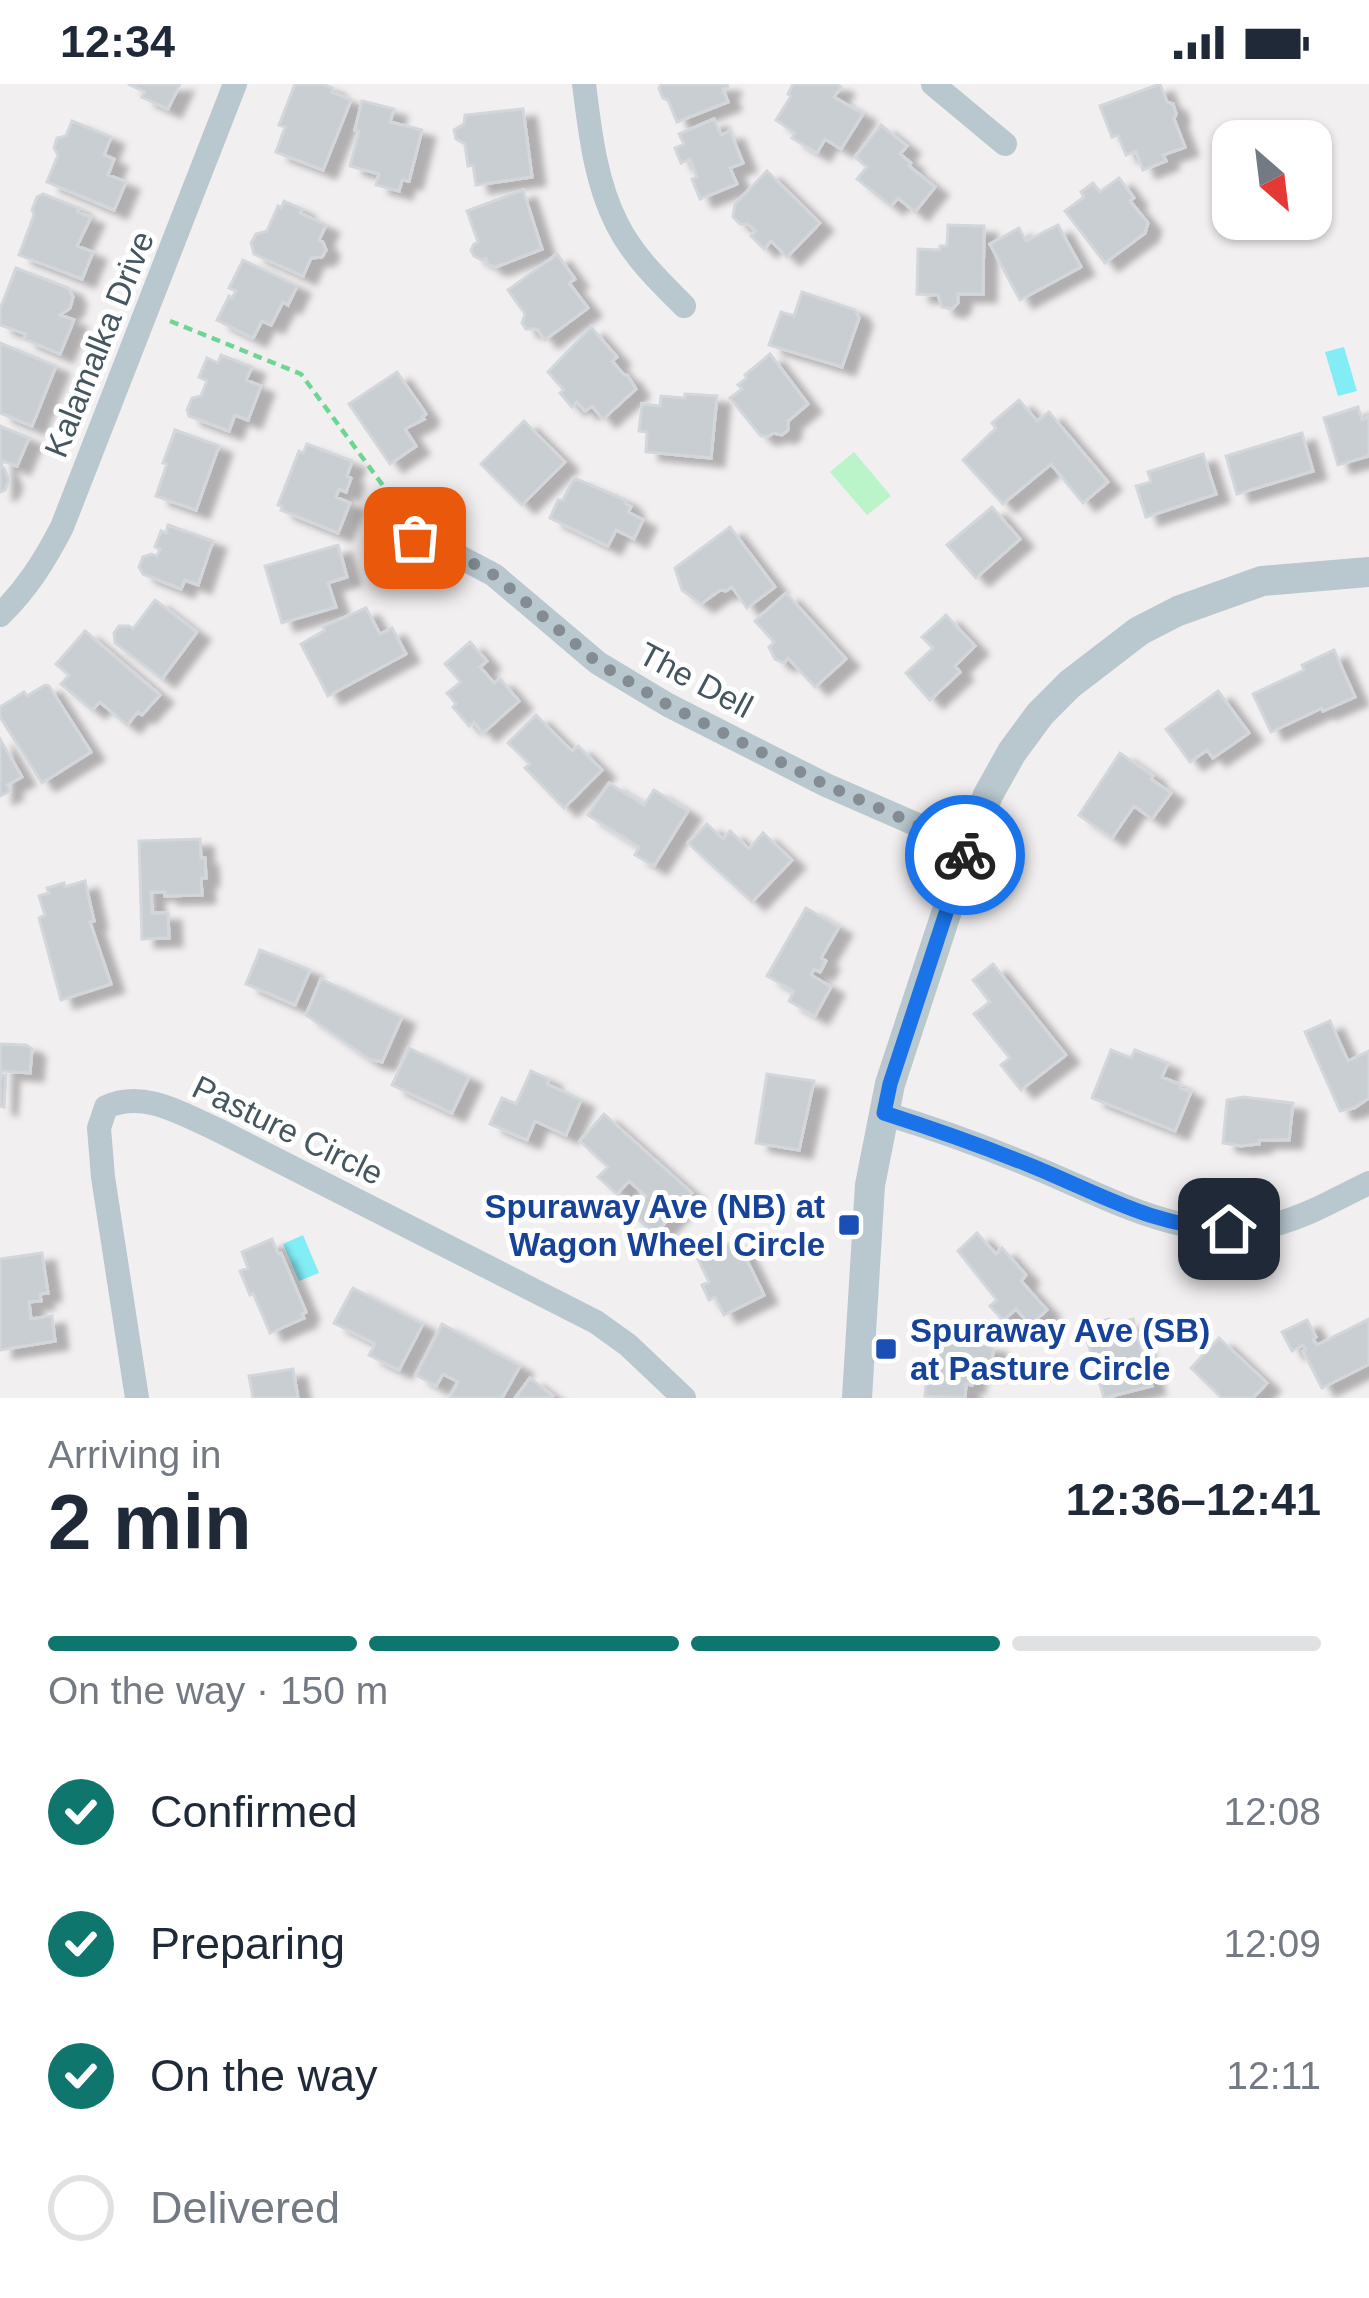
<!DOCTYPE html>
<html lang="en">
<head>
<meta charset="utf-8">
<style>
  body { margin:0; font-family:Helvetica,sans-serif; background:#f6f6f7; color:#1f2937; height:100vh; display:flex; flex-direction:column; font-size:45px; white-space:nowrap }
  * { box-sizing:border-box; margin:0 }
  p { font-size:39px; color:#747a83 }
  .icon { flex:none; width:66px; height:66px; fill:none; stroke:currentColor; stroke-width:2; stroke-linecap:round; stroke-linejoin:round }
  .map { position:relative; height:1314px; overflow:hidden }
  .drawer { display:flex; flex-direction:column; background:#fff; flex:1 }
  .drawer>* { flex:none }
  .needle { width:78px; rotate:152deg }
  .buttons { position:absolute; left:1212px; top:36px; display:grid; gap:24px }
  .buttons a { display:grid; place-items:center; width:120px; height:120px; border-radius:24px; background:#fff; box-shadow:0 3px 9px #0004; font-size:60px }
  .pin { position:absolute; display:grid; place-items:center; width:102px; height:102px; color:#fff; margin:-51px; border-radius:24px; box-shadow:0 6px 18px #0006 }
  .courier { position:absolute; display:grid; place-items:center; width:120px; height:120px; margin:-60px; border:9px solid #1a73e8; border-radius:50%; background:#fff; color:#222; box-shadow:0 3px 15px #0007 }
  .summary em { font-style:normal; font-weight:600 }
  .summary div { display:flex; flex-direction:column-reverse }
  .summary { display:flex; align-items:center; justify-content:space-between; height:204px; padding:0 48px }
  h1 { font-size:78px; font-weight:600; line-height:90px }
  .bar { display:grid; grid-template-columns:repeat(4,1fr); gap:18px 12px; align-content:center; height:144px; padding:0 48px }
  .bar i { height:15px; border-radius:9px; background:#e0e1e3 }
  .bar .selected { background:#0f766e }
  .bar p { grid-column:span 4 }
  ol { padding:0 48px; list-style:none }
  li { display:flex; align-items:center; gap:36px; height:132px }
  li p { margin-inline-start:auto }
  li .icon { padding:12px; border-radius:50%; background:#0f766e; color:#fff; stroke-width:4 }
  li:last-child { color:#747a83 }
  li i { width:66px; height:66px; border:6px solid #e0e1e3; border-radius:50% }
  .status { display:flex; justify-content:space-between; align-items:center; height:84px; padding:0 60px; background:#fff; direction:ltr }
  .status svg { height:33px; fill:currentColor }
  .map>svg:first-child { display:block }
  .green { fill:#baf4c8 }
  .water { fill:#82edf5 }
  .building { fill:#c9ced3; stroke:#d3d7dc; stroke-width:3; filter:url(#shadow) }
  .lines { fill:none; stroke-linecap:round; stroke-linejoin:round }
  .path { stroke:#6ed694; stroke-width:4.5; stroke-dasharray:9 6; stroke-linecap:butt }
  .minor { stroke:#b9c7ce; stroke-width:24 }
  .tertiary { stroke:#b9c7ce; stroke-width:30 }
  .done { stroke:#828c92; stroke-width:12; stroke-dasharray:0 21.6 }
  .route { stroke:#1a73e8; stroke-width:15 }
  .transit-dot { fill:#1a4fb4; stroke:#fff; stroke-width:4.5 }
  .labels { text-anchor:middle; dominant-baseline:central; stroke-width:10; stroke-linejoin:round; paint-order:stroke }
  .street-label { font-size:33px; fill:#45565f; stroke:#fff }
  .transit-label { font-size:33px; font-weight:bold; fill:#164399; stroke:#fff; text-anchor:end }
</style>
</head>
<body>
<div class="status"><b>12:34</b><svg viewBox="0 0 49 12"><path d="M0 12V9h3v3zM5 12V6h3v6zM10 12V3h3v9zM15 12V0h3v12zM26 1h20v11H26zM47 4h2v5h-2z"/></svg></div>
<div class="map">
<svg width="1369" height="1314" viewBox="0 0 1369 1314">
  <defs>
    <filter id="shadow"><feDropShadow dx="13" dy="8" stdDeviation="3" flood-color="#0004"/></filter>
  </defs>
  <rect width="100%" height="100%" fill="#f2eff0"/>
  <path class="green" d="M854,368l37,44 -24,19 -37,-43z"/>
  <path class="water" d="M1344,263l13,44 -19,5 -13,-44z
    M303,1151l16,38 -20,8 -16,-37z"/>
  <path class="building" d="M128,0h52l-12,25 -26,-12 3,-5z
    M295,0h27l11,4 -1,4 19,8 -28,70 -47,-18 9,-25 -6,-2z
    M661,0h66l1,3 -5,2 5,13 -51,20 -9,-22 -5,-2 -4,-9z
    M793,0h43l5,3 -7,10 29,17 -22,35 -16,-10 -8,14 -25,-15 3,-5 -19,-13 15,-24 -3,-2z
    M1160,0l7,18 6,2 3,10 -2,5 11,28 -22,8 3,6 -23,9 -7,-19 -10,4 -8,-20 -6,2 -12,-31z
    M362,17l32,8 -4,13 32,8 -13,51 -7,-1 -3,11 -23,-6 3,-11 -29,-8 9,-35 -4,-1z
    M523,25l9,68 -56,8 -3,-20 -5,1 -3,-22 -9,-5 -2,-9 10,-6 1,-9z
    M714,35l7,16 9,-4 13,32 -13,5 7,16 -37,15 -8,-20 5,-2 -7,-18 -9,4 -6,-15 9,-4 -5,-10z
    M72,37l39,16 -7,18 10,4 -6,16 18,7 -12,28 -67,-28 11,-27 -4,-7 3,-10 9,-2z
    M881,41l26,21 -7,8 11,9 -2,3 26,21 -20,25 -17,-14 -7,8 -34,-27 10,-12 -12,-10z
    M767,87l53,52 -33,34 -16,-16 -7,8 -13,-13 5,-5 -8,-7h-8l-7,-7 2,-13z
    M1119,94l15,20 -4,3 18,22 -3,10 -40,30 -40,-52 19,-14 -3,-5 12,-9 7,9z
    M523,106l19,59 -46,18 -8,-2 -2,-7 -4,2 -8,-4 -3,-6 3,-6 4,-2 -11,-31z
    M43,110l36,14 -2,4 14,5 -14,29 16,6 -11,27 -63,-24 15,-40 -2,-5 5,-13z
    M284,117l18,8 -2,4 26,12 -7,15 4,2 3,8 -4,7 -11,1 -8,18 -49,-22 -3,-11 5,-9 11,-3 11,-25 3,2z
    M948,141l36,1 -1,68h-25v9l-6,6 -10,-2 -4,-12 -21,-1 1,-45 22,1v-4h7z
    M1058,141l23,42 -61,33 -30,-56 29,-16 7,13z
    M557,170l18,25 -6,4 19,25 -43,32 -8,-11h-11l-4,-6 3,-9 -17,-24z
    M243,176l54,26 -9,19 -5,-3 -12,23 -9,-4 -9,17 -36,-18 12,-24 3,2 4,-7 -7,-3z
    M16,184l52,20 5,9 -3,11 -10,7 14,5 -14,34 -36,-15 2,-5 -26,-9v-16z
    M802,208l53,18 4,8 -17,49 -73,-22 12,-33 13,4z
    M591,243l26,30 -5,4 12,14h3l9,14 -33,30 -11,-13 -7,5 -8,-9 -5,5 -12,-14 4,-3 -16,-18z
    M0,259l56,23 -24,60 -32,-13z
    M770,270l38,50 -20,17v9l-6,5 -9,-2 -4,3h-8l-31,-38 12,-9 -4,-4 9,-7 -2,-3z
    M221,271l31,12 -6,13 15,6 -13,34 -13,-5 -6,16 -40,-15 -2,-6 5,-12 9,-2 6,-15 -8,-4 8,-19 11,5z
    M397,288l29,42 -4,3 2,2 -19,10 11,17 -26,18 -41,-60z
    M685,310l32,2 -6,62 -65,-6 1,-20 -8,-1 3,-27 18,2 1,-10 24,2z
    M1019,316l18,21 12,-9 59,70 -25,21 -32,-39 -48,40 -40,-44 33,-32 -4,-5z
    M1358,323l4,13 7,-3v39l-31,9 -14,-47z
    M524,337l41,41 -43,43 -41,-41z
    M0,342l29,12 -12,28 -14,-5 -2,6 3,1 5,12 -4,10 -5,2z
    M175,346l44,16 -23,64 -40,-14 11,-32 -4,-1z
    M1302,349l11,38 -76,23 -11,-38z
    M307,360l45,17 -5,15 4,2 -5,14 -7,-3 -3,8 14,6 -12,30 -57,-23 1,-4 -4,-1 21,-54 4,2z
    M1203,370l13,40 -70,23 -10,-31 15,-4 -3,-10z
    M574,394l52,22 -1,3 6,4 -3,5 15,8 -9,19 -18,-9 -8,16 -58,-28 8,-18h5z
    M992,423l28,32 -44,39 -29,-33z
    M168,441l45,16 -15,44 -13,-5 -4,9 -38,-15 -4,-7 4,-10 8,-3 6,2 3,-7 -5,-2 6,-16 5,2z
    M730,443l45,60 -28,21 -15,-21 -6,4 -6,-1 -19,14 -19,-14 -7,-22z
    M338,461l9,32 -19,6 8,24 -54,16 -17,-57z
    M786,509l60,66 -31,28 -27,-29 -4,5 -9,-4 -6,-12 5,-5 -19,-21z
    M155,516l42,32 -35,47 -47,-36 -1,-10 5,-7h10l4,3z
    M366,524l14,26 12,-6 14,26 -78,42 -27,-52 24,-14 -2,-3z
    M946,531l29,31 -20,20 5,6 -30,28 -24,-27 27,-25 -11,-11z
    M85,547l75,64 -18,20 -4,-3 -11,13 -27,-23 -8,8 -31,-26 8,-9 -13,-11z
    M470,558l17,19 -7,6 14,16 6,-4 19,22 -36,32 -9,-11 -5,4 -16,-19 3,-3 -9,-11 14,-11 -16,-18z
    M1334,566l21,47 -32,14 -1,-3 -51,24 -18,-38 51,-24 -2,-5z
    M45,601l4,1 42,66 -49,31 -42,-66v-10l24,-15 3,4z
    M1218,607l31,42 -36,25 -6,-8 -17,12 -24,-33z
    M536,631l36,36 6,-5 24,24 -38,38 -39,-40 5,-4 -22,-21z
    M0,655l22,38 -15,8 3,6 -10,5z
    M1120,669l33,23 -2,3 20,14 -19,26 -18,-13 -22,32 -33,-23z
    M609,699l35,22 10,-15 34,21 -34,55 -19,-11 4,-8 -51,-32z
    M707,740l16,15 7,-8 19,18 14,-16 29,27 -40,42 -64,-59z
    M200,755l1,19h4l1,20h-5l1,17 -37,1v-4h-14l1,21h16l1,25 -27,1 -3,-98z
    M85,797l9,40 -4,1 21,62 -50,16 -22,-82 6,-3 -6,-19 10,-3 -2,-5 17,-5 1,4z
    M806,824l33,19 -18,31 5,3 -6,11 -6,-3 -3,6 20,12 -16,29 -26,-15 5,-10 -27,-15z
    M260,866l50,20 -15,35 -49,-21z
    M993,880l73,91 -45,35 -20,-25 9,-7 -36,-44 16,-12 -17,-22z
    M321,895l81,38 -20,45 -13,-3 -63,-44z
    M1330,937l18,40 21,-10v47l-15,10 -14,3 -35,-79z
    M0,960l26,1 6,4 -2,24 -29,-2v4h5l-2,32 -4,-1z
    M409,964l60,29 -17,36 -60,-28z
    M1111,966l20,8 4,-8 33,13 -6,14 19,8 -1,3 11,4 -16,39 -83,-33z
    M531,987l18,8 -2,5 34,16 -15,35 -31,-14 -8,19 -37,-16 12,-26 14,6z
    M767,990l47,7 -15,69 -43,-7z
    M1243,1013l50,6 -4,37h-30v4l-18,2 -18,-3 4,-43z
    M604,1030l88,79 -37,41 -24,-21 15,-17 -17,-15 -12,13 -19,-17 10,-10 -28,-26z
    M977,1149l19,21 6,-6 24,27 -5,6 26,29 -17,15 -14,-16 -13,11 -13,-14 7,-6 -39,-49z
    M272,1155l6,15 3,-1 25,59 -4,2 2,4 -34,15 -17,-40 -3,2 -10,-24 8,-3 -6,-16z
    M737,1156l27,55 -40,20 -9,-18 -6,3 -7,-15 7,-3 -11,-23z
    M42,1169l6,40 -8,1 1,7 -12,1 2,17 21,-3 3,25 -55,9v-91z
    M353,1204l70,36 -24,46 -30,-15 6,-11 -41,-21z
    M1109,1235l2,6 22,-6 19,67 -48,12 -21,-72z
    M1369,1235v45l-47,24 -19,-37 3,-1 -3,-5 -11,6 -10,-19 25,-12 9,17 -3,2 4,6z
    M442,1240l78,42 -18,32h-52l8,-16 -15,-8 -7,12 -20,-11z
    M1219,1254l48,45 -14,15h-31l-31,-30z
    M933,1257l60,4 -1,25 -19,-2 -1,17 -6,-1 -1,14 -40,-2 2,-22 7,1z
    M293,1285l5,29h-45l-4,-22z
    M530,1294l23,18 -2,2h-36z"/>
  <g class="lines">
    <path class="path" d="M170,237l131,53 97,132 6,12"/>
    <path class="minor" d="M584,0c6,47 11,97 33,140 16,32 42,57 67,82
      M933,0l72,60
      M415,454l45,19 34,18 104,88 70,42 158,80 142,62
      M0,531c27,-26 45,-55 62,-88l173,-443
      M883,1029c50,15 100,33 148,53 80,32 154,80 245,58 32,-8 63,-27 93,-41
      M137,1314l-34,-221 -4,-49 7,-21c38,-18 78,8 112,23l378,192 32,23 56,53"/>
    <path class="tertiary" d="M857,1314l13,-213 20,-101 78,-237 20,-52 24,-43 28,-38 30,-30 69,-53 39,-20 84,-30 107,-9"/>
  </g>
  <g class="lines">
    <path class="done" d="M415,454l45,18 34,19 104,88 70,42 158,80 142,62 -3,8"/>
    <path class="route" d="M965,771l-75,229 -6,29c50,16 101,34 150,54 66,27 122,61 195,62"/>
  </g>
  <g class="transit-dot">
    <rect x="837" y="1129" width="24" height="24" rx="6"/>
    <rect x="874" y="1253" width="24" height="24" rx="6"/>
  </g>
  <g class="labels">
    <g class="street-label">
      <text transform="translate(99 260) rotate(-68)">Kalamalka Drive</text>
      <text transform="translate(696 596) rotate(28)">The Dell</text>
      <text transform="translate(288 1046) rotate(26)">Pasture Circle</text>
    </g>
    <g class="transit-label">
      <text x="825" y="1122">Spuraway Ave (NB) at<tspan x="825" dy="38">Wagon Wheel Circle</tspan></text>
      <text x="910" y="1246" text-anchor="start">Spuraway Ave (SB)<tspan x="910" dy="38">at Pasture Circle</tspan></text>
    </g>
  </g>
</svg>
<div class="buttons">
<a><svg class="needle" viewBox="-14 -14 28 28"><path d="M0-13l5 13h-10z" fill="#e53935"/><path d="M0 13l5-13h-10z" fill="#747a83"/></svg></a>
</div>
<div class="pin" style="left:415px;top:454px;background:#ea580c"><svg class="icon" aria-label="bag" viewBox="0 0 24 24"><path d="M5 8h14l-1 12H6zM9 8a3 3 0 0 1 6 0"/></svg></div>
<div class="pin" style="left:1229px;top:1145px;background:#1f2937"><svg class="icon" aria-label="home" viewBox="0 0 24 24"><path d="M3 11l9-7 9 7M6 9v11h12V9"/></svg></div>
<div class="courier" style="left:965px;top:771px"><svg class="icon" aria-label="bike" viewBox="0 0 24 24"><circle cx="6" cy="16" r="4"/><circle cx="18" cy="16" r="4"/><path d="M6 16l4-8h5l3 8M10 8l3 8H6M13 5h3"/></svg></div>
</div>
<section class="drawer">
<div class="summary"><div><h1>2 min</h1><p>Arriving in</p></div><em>12:36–12:41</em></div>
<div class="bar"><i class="selected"></i><i class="selected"></i><i class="selected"></i><i></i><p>On the way · 150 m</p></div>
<ol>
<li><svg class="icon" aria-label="check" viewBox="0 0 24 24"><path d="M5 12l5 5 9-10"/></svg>Confirmed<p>12:08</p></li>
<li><svg class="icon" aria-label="check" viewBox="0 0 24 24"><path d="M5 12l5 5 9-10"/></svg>Preparing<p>12:09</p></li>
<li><svg class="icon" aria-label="check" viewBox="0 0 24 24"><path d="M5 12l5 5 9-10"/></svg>On the way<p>12:11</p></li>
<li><i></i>Delivered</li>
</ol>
</section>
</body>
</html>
